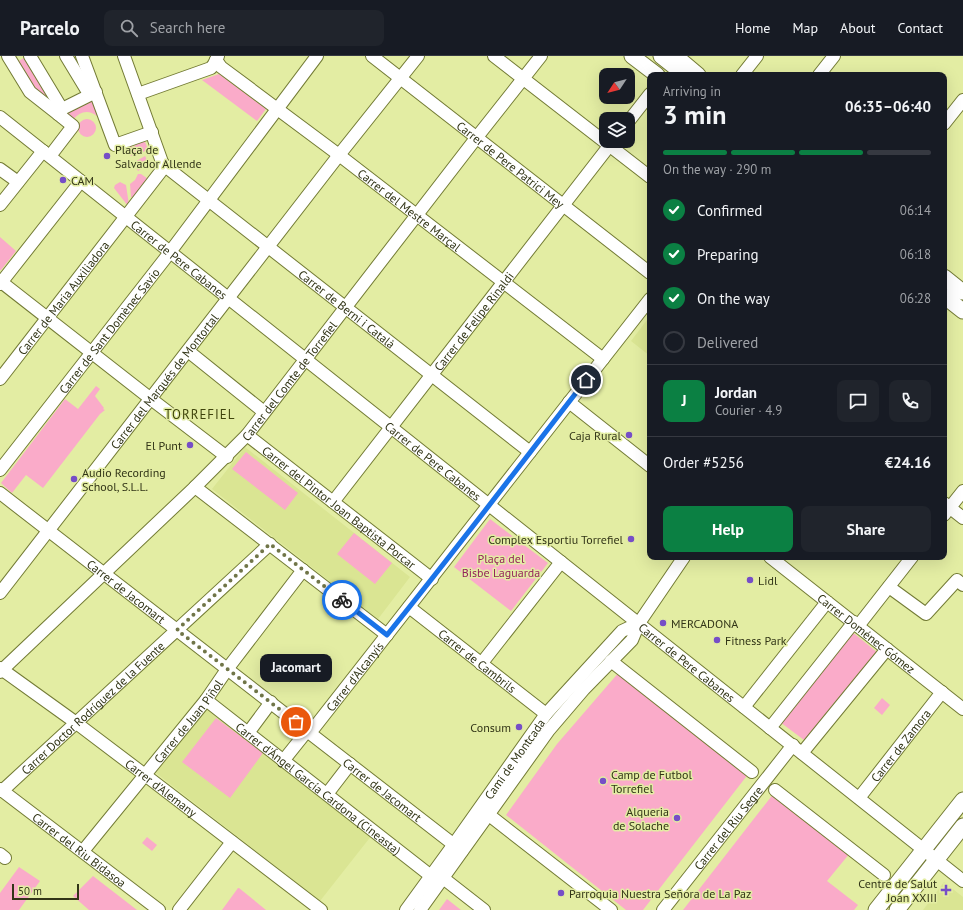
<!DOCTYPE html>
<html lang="en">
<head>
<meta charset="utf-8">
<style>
  body { margin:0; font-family:"PT Sans",sans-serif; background:#20242c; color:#f1f3f6; height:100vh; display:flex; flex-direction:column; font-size:15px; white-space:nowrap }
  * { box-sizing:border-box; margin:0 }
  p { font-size:13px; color:#9ea1a6 }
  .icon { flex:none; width:22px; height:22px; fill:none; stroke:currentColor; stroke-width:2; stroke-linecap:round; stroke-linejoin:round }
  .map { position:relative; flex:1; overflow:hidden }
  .drawer { position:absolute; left:647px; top:16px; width:300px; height:488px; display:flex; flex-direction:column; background:#171b24; border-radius:8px; box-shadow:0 4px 16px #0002 }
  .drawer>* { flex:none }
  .needle { width:26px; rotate:234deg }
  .fabs { position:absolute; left:599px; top:12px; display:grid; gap:8px }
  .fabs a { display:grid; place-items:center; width:36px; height:36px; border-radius:8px; background:#171b24; box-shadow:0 4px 16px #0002; font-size:20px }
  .scale { position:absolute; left:12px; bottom:10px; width:67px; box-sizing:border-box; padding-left:4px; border:2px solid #323517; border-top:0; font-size:11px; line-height:14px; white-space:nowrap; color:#323517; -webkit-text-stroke:3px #e3eda3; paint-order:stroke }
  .pin { position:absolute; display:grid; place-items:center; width:34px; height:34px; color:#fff; margin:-17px; border:2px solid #fff; border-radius:50%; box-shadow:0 1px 4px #0007 }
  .courier { position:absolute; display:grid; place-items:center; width:40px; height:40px; margin:-20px; border:3px solid #1a73e8; border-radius:50%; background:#fff; color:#222; box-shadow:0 1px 5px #0007 }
  .bubble { position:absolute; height:28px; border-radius:8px; background:#171b24; box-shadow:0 4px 16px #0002; font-size:13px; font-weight:800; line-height:28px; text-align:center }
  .headline em { font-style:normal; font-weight:800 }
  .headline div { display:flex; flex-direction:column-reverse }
  .headline { display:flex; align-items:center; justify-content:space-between; height:68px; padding:0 16px }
  h1 { font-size:26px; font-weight:800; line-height:30px }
  .bar { display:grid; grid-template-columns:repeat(4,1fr); gap:6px 4px; align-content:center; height:48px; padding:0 16px }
  .bar i { height:5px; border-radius:3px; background:#363941 }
  .bar .active { background:#0b8043 }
  .bar p { grid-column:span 4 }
  .line { display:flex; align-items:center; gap:10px; padding:0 16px; border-top:1px solid #363941 }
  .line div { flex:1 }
  .round { display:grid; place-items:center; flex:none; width:42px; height:42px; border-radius:8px; background:#20242c }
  ol { padding:0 16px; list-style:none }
  li { display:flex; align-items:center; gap:12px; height:44px }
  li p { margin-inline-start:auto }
  li .icon { padding:4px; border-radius:50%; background:#0b8043; color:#fff; stroke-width:4 }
  li:last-child { color:#9ea1a6 }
  li i { width:22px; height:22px; border:2px solid #363941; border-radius:50% }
  .primary-button { display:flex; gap:8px; margin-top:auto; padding:8px 16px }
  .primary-button a { flex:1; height:46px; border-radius:8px; background:#0b8043; color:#fff; font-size:16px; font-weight:800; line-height:46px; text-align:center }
  .primary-button a+a { background:#20242c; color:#f1f3f6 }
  header { display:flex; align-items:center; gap:24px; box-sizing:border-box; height:56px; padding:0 20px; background:#171b24; border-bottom:1px solid #363941 }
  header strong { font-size:19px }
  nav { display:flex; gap:22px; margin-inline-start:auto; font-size:14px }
  .search { width:280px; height:36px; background:#20242c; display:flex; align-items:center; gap:10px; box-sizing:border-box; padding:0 14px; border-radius:8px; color:#9ea1a6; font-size:15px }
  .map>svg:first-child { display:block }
  .built { fill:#dae593 }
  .green { fill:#faabc9 }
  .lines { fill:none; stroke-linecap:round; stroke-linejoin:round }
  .minor-casing { stroke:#737b35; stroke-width:14 }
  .major-casing { stroke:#737b35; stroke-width:17 }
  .minor { stroke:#fff; stroke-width:12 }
  .major { stroke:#fff; stroke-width:15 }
  .done { stroke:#707548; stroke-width:4; stroke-dasharray:0 7.2 }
  .route { stroke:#1a73e8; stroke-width:5 }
  .poi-dot { fill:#764ec7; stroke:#e3eda3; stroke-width:1.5 }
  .labels { text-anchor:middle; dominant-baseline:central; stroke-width:3; stroke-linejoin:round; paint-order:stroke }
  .poi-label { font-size:12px; fill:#323517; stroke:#e3eda3; text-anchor:start }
  .street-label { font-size:12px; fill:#323517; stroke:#e3eda3 }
  .park-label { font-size:12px; fill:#94225b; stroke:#e3eda3 }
  .neighbourhood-label { font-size:13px; letter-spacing:1px; fill:#3f440c; stroke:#e3eda3 }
</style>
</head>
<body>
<header>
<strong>Parcelo</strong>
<div class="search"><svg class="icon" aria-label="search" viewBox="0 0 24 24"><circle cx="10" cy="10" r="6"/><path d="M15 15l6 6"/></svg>Search here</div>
<nav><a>Home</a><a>Map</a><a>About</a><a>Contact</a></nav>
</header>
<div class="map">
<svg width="963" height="854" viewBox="0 0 963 854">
  <rect width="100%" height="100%" fill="#e3eda3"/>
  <path class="built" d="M650,260v40l-19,-15z
    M245,391l165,130 -32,42 -166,-130z
    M208,651l164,128 -52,66 -164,-128z
    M944,826l19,15v13h-40z"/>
  <path class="green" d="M24,2l25,40 -1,1 -14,-8 -17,-29z
    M219,18l47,35 -9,12 -55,-41z
    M92,41l6,20c-9,-8 -18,-6 -25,3l-6,-5 -1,-3z
    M78 72a9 9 0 1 1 18 0a9 9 0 1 1-18 0Z
    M143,85l2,1 3,7 -8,5 -9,2 -8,-8 8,-3 1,2 3,-1 -1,-2z
    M145,100l4,8 -11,7 -5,-8z
    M138,118h3l7,5 -14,20 -3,-2 -1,-13 5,-4z
    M120,126l6,3 3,20 -1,1 -14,-18 1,-3z
    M0,181l16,14 -15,19h-1z
    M96,330l4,3 -5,7 9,12 -1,1 2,1 -5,4 -57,74 -17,-13 -14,18 -11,-10 64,-84 13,10z
    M246,396l52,41 -13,17 -53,-41z
    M490,463l58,44 -37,48 -57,-44z
    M354,477l38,30 -17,21 -38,-30z
    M851,575l27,22 -70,90 -28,-21z
    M620,615l129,102 -106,137h-17l-120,-95 51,-71z
    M882,642l8,7 -8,10 -8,-7z
    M216,662l47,35 -33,45 -48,-36z
    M774,737l76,60 -23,28 31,24 -4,5h-171z
    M147,781l10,8 -5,6 -10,-8z
    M19,811l21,14 -21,29h-19v-17z
    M93,820l44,34h-48l-16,-14z
    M238,832h1l27,22h-44z
    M447,843l14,11h-22z"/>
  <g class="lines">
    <g class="minor-casing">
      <g id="minor">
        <path d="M8,0l22,36 28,22"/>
        <path d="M30,0l32,53"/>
        <path d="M66,0l23,38"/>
        <path d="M82,0l33,89 37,-13"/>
        <path id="s1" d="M124,0l38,106 3,4 365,286"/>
        <path id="s2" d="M372,0l278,217"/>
        <path d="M494,0l156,121"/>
        <path id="s3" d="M216,4l5,7 118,88 264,204"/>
        <path d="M742,19l15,-19"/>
        <path d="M819,19l15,-19"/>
        <path d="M138,38l73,-26 3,-4 4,-8"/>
        <path id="s4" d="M0,61l963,764"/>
        <path d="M628,66l22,-28"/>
        <path d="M944,68l19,-24"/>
        <path d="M50,100l23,-30 -15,-12 4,-5 34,-17"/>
        <path d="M0,113l18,13"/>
        <path d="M0,149l43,-54"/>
        <path d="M0,225l151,118 76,58"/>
        <path d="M0,228l81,-103"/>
        <path d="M188,295l76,61"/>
        <path id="s5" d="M0,323l165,-213"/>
        <path d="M569,346l81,64"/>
        <path id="s6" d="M247,379l185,144"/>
        <path id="s7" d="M0,414l164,-210 153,-204"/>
        <path d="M195,431l192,148"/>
        <path id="s8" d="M0,437l462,358"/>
        <path id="s9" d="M333,446l280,-361"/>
        <path d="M944,447l19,15"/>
        <path d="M944,459l19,-24"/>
        <path id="s10" d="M770,501l193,152"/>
        <path d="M889,531l37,27 31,-34 6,5"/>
        <path id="s11" d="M0,537l339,-438 79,-99"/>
        <path id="s12" d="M409,551l137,107"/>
        <path d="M858,570l54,-69"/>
        <path d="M611,605l141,111"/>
        <path d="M481,608l80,-102"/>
        <path id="s13" d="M0,612l75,54 70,53 176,135"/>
        <path id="s14" d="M0,616l195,-185 52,-52 230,-298 64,-81"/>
        <path id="s15" d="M206,644l225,176"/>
        <path d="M744,651l83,-105"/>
        <path d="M770,672l84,-106"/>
        <path d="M248,677l23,-31"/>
        <path id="s16" d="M310,677l340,-434"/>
        <path d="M802,697l85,-104"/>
        <path d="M283,705l24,-30"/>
        <path id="s17" d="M0,733l159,121"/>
        <path d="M775,734l109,85"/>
        <path id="s18" d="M2,735l268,-247"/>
        <path d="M327,738l23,-30"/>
        <path id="s19" d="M859,742l83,-106"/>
        <path d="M489,759l122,95"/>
        <path id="s20" d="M83,795l123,-151 22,-32 75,-98"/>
        <path d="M0,798l5,4"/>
        <path d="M436,820l7,2 41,32"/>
        <path d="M179,854l53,-68"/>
        <path id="s21" d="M406,854l48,-66 92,-130 76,-83 17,-8"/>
        <path d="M420,854l129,-180 35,-41 48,-49 7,-17 45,-66"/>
        <path id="s22" d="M663,854l130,-165"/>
      </g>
    </g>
    <g class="major-casing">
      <path id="major" d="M632,0l25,19
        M661,0l24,19
        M679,3l19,16
        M944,221l19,15
        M944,240l19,15
        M876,854l87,-110
        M897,854l66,-84"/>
    </g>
    <use href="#minor" class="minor"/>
    <use href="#major" class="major"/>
  </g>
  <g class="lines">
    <path class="done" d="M296,666l-119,-92 93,-86 72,56"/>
    <path class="route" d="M342,544l45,35c68,-84 133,-170 199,-255"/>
  </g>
  <g class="poi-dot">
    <circle cx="107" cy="100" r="4"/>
    <circle cx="63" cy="124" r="4"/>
    <circle cx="629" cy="379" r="4"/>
    <circle cx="190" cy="389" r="4"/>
    <circle cx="74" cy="423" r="4"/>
    <circle cx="631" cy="483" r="4"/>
    <circle cx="750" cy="524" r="4"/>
    <circle cx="663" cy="567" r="4"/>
    <circle cx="717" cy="584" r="4"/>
    <circle cx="519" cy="671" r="4"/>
    <circle cx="603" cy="725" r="4"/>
    <circle cx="677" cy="762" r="4"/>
    <path d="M944 828h4v4h4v4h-4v4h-4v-4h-4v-4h4z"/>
    <circle cx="561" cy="837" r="4"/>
  </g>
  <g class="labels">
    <g class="poi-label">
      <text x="115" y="93">Plaça de<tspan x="115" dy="14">Salvador Allende</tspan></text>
      <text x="71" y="124">CAM</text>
      <text x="621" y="379" text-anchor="end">Caja Rural</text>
      <text x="182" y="389" text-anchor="end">El Punt</text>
      <text x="82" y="416">Audio Recording<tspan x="82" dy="14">School, S.L.L.</tspan></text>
      <text x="623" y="483" text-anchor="end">Complex Esportiu Torrefiel</text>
      <text x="758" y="524">Lidl</text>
      <text x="671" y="567">MERCADONA</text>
      <text x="725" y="584">Fitness Park</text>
      <text x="511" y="671" text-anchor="end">Consum</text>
      <text x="611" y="718">Camp de Futbol<tspan x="611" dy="14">Torrefiel</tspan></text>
      <text x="669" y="755" text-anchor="end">Alqueria<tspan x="669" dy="14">de Solache</tspan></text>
      <text x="937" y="827" text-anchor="end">Centre de Salut<tspan x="937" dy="14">Joan XXIII</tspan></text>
      <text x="569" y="837">Parroquia Nuestra Señora de La Paz</text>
    </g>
    <g class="street-label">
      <text stroke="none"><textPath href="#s2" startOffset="176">Carrer de Pere Patrici Mey</textPath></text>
      <text stroke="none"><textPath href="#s3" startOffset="245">Carrer del Mestre Marçal</textPath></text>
      <text stroke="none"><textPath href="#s4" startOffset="229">Carrer de Pere Cabanes</textPath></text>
      <text stroke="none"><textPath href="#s5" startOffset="103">Carrer de Maria Auxiliadora</textPath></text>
      <text stroke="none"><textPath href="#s1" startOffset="349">Carrer de Berni i Català</textPath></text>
      <text stroke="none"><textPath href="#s9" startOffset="229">Carrer de Felipe Rinaldi</textPath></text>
      <text stroke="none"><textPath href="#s7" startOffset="177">Carrer de Sant Domènec Savio</textPath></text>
      <text stroke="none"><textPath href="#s14" startOffset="411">Carrer del Comte de Torrefiel</textPath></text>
      <text stroke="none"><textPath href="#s11" startOffset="268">Carrer del Marqués de Montortal</textPath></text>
      <text stroke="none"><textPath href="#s4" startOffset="553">Carrer de Pere Cabanes</textPath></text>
      <text stroke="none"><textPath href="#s6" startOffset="117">Carrer del Pintor Joan Baptista Porcar</textPath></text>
      <text stroke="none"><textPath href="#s8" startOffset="160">Carrer de Jacomart</textPath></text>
      <text stroke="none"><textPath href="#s10" startOffset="123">Carrer Doménec Gómez</textPath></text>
      <text stroke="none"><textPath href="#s12" startOffset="87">Carrer de Cambrils</textPath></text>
      <text stroke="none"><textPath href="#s4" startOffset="877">Carrer de Pere Cabanes</textPath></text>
      <text stroke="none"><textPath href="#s16" startOffset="72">Carrer d'Alcanyís</textPath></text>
      <text stroke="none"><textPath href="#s18" startOffset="123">Carrer Doctor Rodríguez de la Fuente</textPath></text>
      <text stroke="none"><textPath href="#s20" startOffset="167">Carrer de Juan Piñol</textPath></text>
      <text stroke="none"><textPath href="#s19" startOffset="67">Carrer de Zamora</textPath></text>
      <text stroke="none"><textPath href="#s21" startOffset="186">Camí de Montcada</textPath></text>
      <text stroke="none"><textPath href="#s13" startOffset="201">Carrer d'Alemany</textPath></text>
      <text stroke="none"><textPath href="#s15" startOffset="143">Carrer d'Ángel García Cardona (Cineasta)</textPath></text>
      <text stroke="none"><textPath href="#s8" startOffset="484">Carrer de Jacomart</textPath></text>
      <text stroke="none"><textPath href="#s22" startOffset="105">Carrer del Riu Segre</textPath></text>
      <text stroke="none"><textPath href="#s17" startOffset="100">Carrer del Riu Bidasoa</textPath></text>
    </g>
    <g class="park-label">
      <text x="501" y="502">Plaça del<tspan x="501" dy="14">Bisbe Laguarda</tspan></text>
    </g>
    <g class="neighbourhood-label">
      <text x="200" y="358">TORREFIEL</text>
    </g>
  </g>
</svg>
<div class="fabs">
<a><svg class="needle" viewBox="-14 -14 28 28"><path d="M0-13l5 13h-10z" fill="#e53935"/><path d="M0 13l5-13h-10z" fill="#9ea1a6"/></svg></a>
<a><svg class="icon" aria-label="layers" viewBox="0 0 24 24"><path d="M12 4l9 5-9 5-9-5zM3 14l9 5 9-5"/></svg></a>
</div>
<div class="scale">50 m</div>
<div class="pin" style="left:296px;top:666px;background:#ea580c"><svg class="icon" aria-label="bag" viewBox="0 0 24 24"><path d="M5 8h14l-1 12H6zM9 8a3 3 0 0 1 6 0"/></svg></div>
<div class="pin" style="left:586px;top:324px;background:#1f2937"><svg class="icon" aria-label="home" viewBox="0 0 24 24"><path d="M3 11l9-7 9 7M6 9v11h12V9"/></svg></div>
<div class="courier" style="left:342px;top:544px"><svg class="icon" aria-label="bike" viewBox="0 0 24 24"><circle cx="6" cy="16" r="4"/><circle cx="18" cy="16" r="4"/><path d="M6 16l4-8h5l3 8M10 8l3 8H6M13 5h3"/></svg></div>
<div class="bubble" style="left:260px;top:598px;width:72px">Jacomart</div>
<section class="drawer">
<div class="headline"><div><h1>3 min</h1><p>Arriving in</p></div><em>06:35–06:40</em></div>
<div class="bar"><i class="active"></i><i class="active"></i><i class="active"></i><i></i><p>On the way · 290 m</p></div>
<ol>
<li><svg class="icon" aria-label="check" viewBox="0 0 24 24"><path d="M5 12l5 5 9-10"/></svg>Confirmed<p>06:14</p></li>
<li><svg class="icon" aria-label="check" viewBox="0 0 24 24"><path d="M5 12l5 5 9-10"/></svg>Preparing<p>06:18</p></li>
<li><svg class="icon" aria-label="check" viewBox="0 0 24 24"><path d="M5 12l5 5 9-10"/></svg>On the way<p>06:28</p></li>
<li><i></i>Delivered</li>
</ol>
<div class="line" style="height:72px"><b class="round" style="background:#0b8043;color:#fff">J</b><div><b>Jordan</b><p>Courier · 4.9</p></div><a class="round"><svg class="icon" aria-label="chat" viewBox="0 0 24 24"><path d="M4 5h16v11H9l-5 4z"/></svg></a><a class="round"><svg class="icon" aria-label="phone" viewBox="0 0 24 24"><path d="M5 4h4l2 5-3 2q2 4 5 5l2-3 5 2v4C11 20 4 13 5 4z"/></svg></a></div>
<div class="line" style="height:52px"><div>Order #5256</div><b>€24.16</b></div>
<div class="primary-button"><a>Help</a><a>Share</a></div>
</section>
</div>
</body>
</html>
